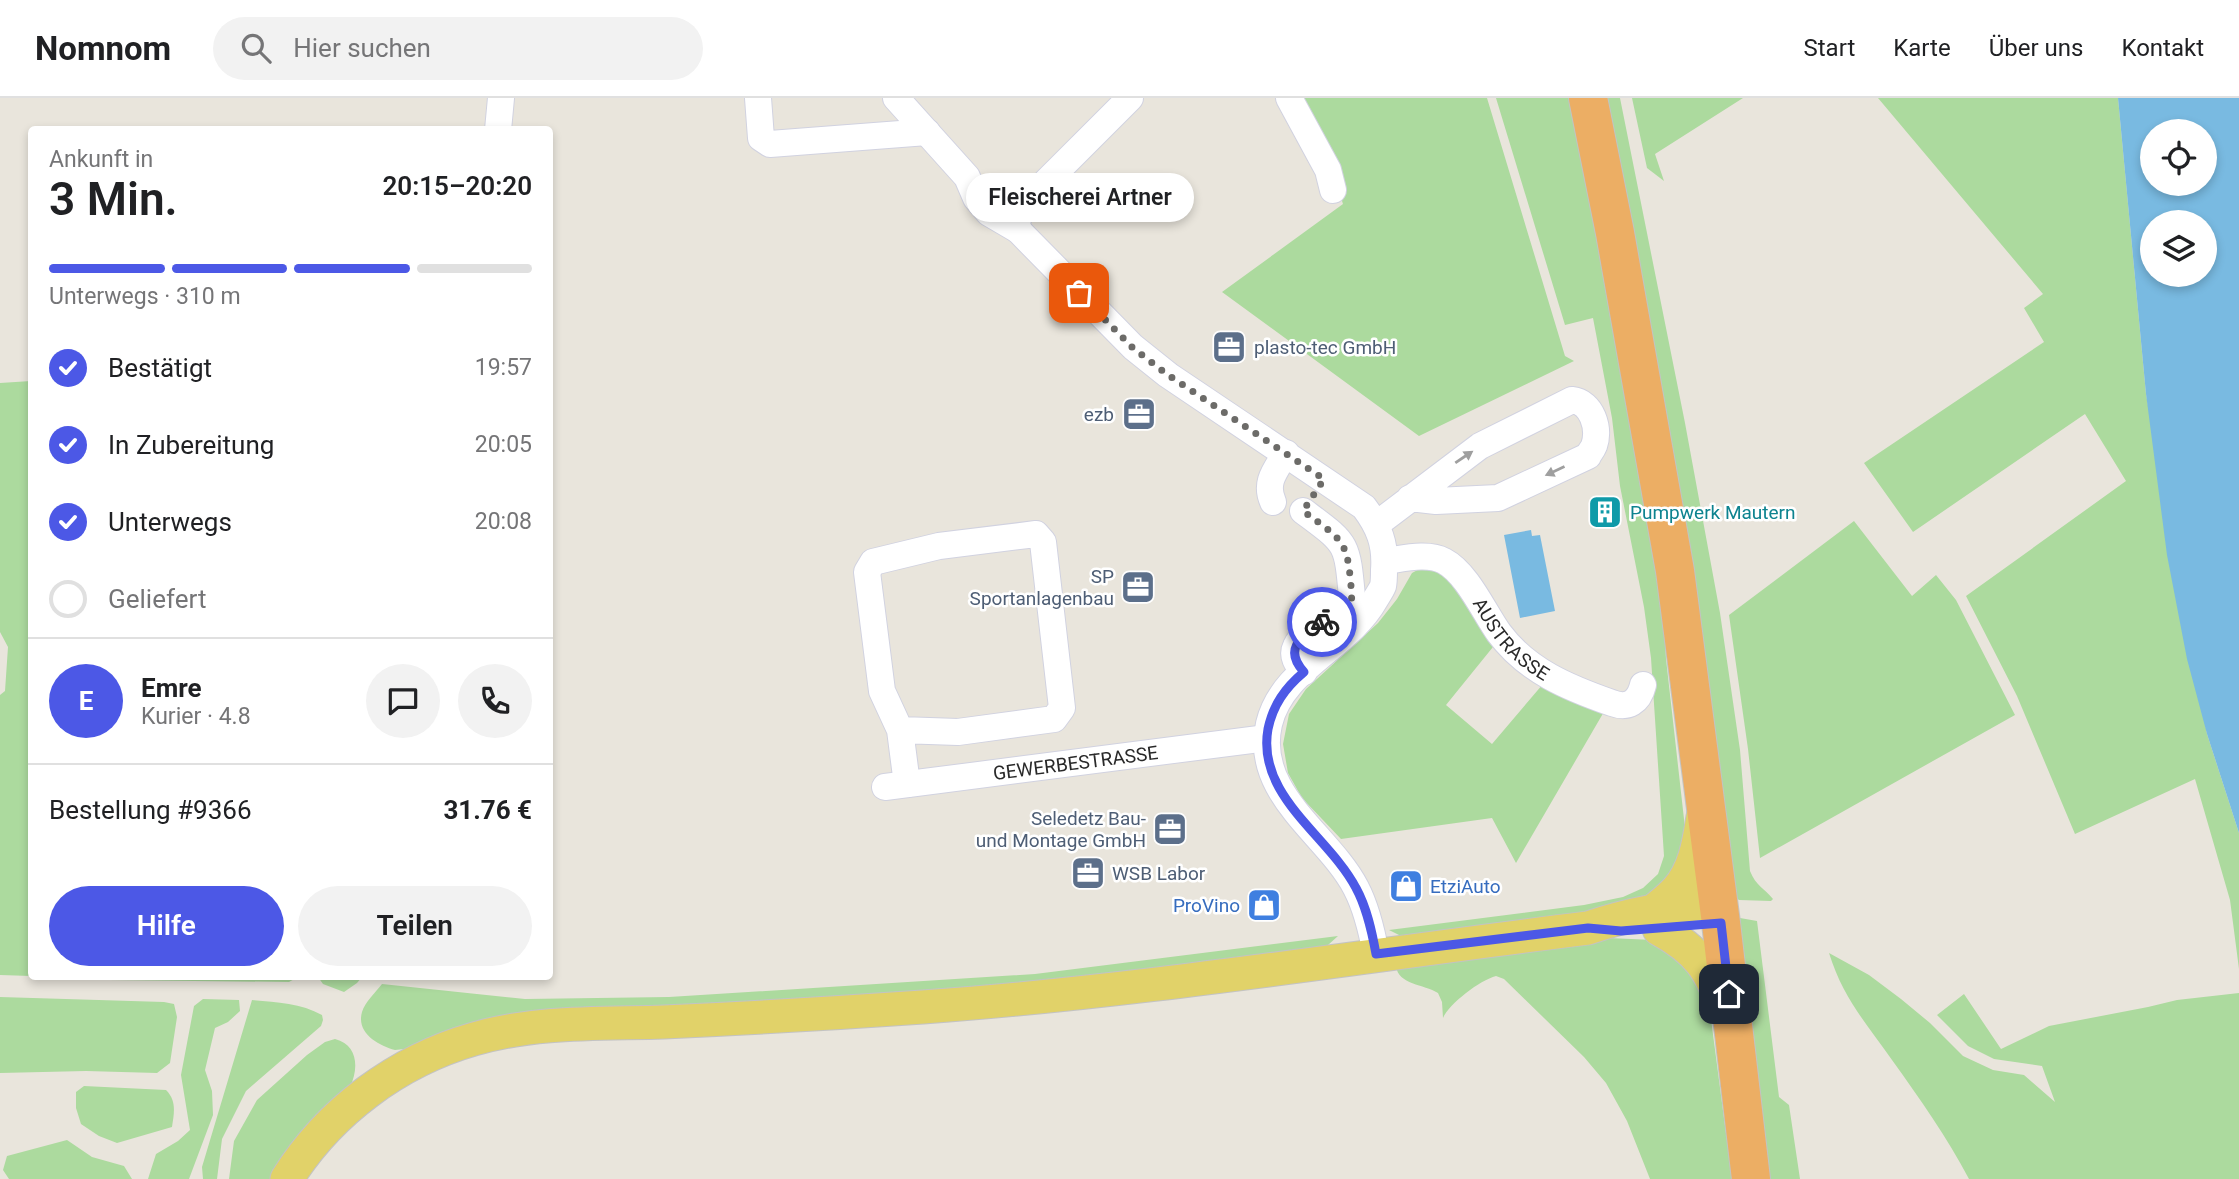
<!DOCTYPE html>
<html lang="de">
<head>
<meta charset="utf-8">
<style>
  body { margin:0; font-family:Roboto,sans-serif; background:#f2f2f2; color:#202124; height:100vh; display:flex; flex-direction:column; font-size:26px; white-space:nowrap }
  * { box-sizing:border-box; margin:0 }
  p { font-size:23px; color:#757577 }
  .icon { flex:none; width:38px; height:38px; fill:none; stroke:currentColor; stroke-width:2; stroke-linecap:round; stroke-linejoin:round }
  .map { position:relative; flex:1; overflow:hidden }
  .side { position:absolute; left:28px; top:28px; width:525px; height:854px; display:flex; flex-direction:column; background:#fff; border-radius:7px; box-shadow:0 4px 10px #0003 }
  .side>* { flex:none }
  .buttons { position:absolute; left:2140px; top:21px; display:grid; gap:14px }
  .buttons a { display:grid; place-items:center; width:77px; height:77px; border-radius:50%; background:#fff; box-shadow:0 4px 10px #0003; font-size:35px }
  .pin { position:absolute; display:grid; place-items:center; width:60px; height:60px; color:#fff; margin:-30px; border-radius:14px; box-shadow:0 4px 10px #0006 }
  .courier { position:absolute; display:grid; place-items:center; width:70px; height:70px; margin:-35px; border:5px solid #4c58e6; border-radius:50%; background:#fff; color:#222; box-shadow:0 2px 9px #0007 }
  .bubble { position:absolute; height:49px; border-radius:24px; background:#fff; box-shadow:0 4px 10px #0003; font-size:23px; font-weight:600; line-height:49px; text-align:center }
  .overview em { font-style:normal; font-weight:600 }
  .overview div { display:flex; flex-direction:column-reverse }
  .overview { display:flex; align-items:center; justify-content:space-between; height:119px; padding:0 21px }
  h1 { font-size:46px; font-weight:600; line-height:52px }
  .bar { display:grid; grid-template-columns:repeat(4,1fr); gap:10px 7px; align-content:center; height:84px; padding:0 21px }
  .bar i { height:9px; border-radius:5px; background:#e0e0e0 }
  .bar .current { background:#4c58e6 }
  .bar p { grid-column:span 4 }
  .line { display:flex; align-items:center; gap:18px; padding:0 21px; border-top:2px solid #e0e0e0 }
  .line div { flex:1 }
  .round { display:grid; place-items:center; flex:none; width:74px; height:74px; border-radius:37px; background:#f2f2f2 }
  ol { padding:0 21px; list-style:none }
  li { display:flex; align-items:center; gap:21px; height:77px }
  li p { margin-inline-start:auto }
  li .icon { padding:7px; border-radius:50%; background:#4c58e6; color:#fff; stroke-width:4 }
  li:last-child { color:#757577 }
  li i { width:38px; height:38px; border:4px solid #e0e0e0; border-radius:50% }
  .button { display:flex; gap:14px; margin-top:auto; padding:14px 21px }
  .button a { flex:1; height:80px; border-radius:42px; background:#4c58e6; color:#fff; font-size:28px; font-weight:600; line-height:80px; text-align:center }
  .button a+a { background:#f2f2f2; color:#202124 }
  header { display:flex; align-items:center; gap:42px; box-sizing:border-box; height:98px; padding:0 35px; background:#fff; border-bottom:2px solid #e0e0e0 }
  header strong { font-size:33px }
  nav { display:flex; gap:38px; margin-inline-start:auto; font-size:24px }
  .search { width:490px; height:63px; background:#f2f2f2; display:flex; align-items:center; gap:18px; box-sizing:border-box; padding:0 24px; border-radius:38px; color:#757577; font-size:26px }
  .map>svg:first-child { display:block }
  .green { fill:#acda9e }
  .water { fill:#79bae1; fill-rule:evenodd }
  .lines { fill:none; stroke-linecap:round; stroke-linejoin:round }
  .minor-casing { stroke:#d1d2e0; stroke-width:28 }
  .major-casing { stroke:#c3c3c3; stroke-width:35 }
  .highway-casing { stroke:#c3c3c3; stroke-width:40 }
  .minor { stroke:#fff; stroke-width:26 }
  .major { stroke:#e1d269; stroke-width:33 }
  .highway { stroke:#ecae64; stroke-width:38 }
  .oneway { fill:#9f9f9f }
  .done { stroke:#6c6b68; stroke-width:7; stroke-dasharray:0 12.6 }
  .route { stroke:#4c58e6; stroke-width:9 }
  .labels { text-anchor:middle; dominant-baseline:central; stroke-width:5; stroke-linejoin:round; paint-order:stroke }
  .service-label { font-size:19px; fill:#4e5e75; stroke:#fff; text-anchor:end }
  .culture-label { font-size:19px; fill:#0d838f; stroke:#fff; text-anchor:start }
  .street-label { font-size:19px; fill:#292929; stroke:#fff }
  .shop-label { font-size:19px; fill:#366cbe; stroke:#fff; text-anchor:start }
</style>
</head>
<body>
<header>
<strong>Nomnom</strong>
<div class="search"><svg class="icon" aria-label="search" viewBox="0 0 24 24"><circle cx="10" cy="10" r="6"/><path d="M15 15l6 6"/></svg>Hier suchen</div>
<nav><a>Start</a><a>Karte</a><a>Über uns</a><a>Kontakt</a></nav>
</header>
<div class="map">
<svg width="2239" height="1081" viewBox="0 0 2239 1081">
  <rect width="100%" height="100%" fill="#e9e5dc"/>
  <path class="green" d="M1293,0h194l78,258 9,5 -155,75 -197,-144 121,-88 -9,-28z
    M1496,0h81l84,479 5,82 18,160 1,30 -14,36 -46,23 -216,28 -10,-1 -10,-5 195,-25 39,-8 20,-9 15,-14 6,-18 -13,-198 -7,-51 -24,-121 -8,-68 -19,-100 -28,7z
    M1600,0h20l65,325 35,190 20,137 10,121c6,15 14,17 23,28l-2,2 -32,-1 -4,-3z
    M1632,0h111l-88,56 9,27 -17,-13z
    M1878,0h240l28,296 61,340 32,99v136l-9,-69 -35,-121 -120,55 -58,-138 -51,-100 160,-115 -41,-67 -172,118 -49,-69 180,-121 -20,-34 19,-14z
    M31,283l1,595h-1l-31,-1v-280l5,-4 3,-44 -8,-15v-249z
    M1854,423l58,75 24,-21 20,25 59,115 -255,143 -12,-109 -19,-134z
    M1423,469l17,3 57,72 -51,63 46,39 51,-60 62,26 -89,153 -24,-45 -151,21 -39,-41 -14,-25 -5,-29 6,-30 17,-25 72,-66 19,-24 15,-26z
    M1740,820l17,3 22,176 10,8 11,74h-33z
    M1338,838l-10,9 -15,6 -918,99c-17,-5 -39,-17 -33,-38 3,-10 14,-20 20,-28l143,15 144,-2 366,-23z
    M1609,840l44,2 24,7 32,57 23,175h-82l-23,-58 -21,-38 -22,-26 -80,-78 -8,-3c-16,4 -47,28 -53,42l-1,-16 -4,-9c-14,-9 -40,-8 -42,-27z
    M1829,855l40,22 32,24 29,24 33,33 30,14 31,5 31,27 -13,-36 -48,-7 -26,-13 -31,-31 27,-21 37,55 48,-23 99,-19 29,-7 62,-7v186h-270c-22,-42 -49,-80 -77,-119 -26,-37 -49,-62 -63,-107z
    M32,878h266v1l-9,5 -179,-2z
    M318,879h44l-5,6 -13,9 -21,-8z
    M0,899l164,5 10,2 3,13 -7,46 -13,10 -71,-2 -86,2z
    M203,901l36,1 1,11 -12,11 -13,6 -10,42 7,21 1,24 -24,64h-41l8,-25 22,-13 12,-11 -9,-55 13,-69z
    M252,902c23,2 49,3 70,15l1,5 -2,6 -75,65 -24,48 -5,40h-14l-1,-12z
    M335,941c23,6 24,29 15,48l-79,92h-42l5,-38 23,-41 50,-45 18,-13z
    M84,988l82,4c11,11 8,23 6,37l-55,16 -18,-7 -18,-12 -5,-16v-16z
    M67,1042l25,17 32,9 8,13h-123l-6,-9 4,-14z"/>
  <path class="water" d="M2118,0h121v735l-32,-99 -20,-75 -20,-104 -21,-161zM2152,33h53v53h-53zM2152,124h53v53h-53z
    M1531,432l1,6 8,-1 15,76 -35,7 -16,-83z"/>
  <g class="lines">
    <g class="minor-casing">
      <g id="minor">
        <path d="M758,0l3,40 9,6 157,-12"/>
        <path d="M896,0l71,79 9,21 13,15 29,17 115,117 35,28 196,132c15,20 22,37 20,63 0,5 0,12 -1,16 -2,5 -6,10 -8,14 -27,48 -93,68 -106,124 -16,70 59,110 87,164 11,21 16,44 20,66"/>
        <path d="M1289,0l39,72 5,20"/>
        <path d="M498,32l3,-32"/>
        <path d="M1018,132l-1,-9 8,-18 105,-105"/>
        <path d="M1273,404c-9,-20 3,-32 13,-49"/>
        <path d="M1303,413c44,33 44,30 49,86l-2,5c-14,10 -48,29 -54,44 -5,10 1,18 8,26"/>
        <path d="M1377,426l103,-78 92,-46c20,2 28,28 22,46 0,1 -6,9 -6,10l-90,42 -62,3 -26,-3"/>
        <path id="s1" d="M1385,463c17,-2 42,-9 59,0 23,12 40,51 55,72 28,38 70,55 113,70 16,6 27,-1 31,-18"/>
        <path d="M900,632l58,2 96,-13 8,-11 -19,-166 -7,-8 -97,12 -66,16 -6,10 15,119 18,39 7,54"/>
        <path id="s2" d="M885,689l382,-49"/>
      </g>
    </g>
    <g class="major-casing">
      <path id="major" d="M1656,811c7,-6 15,-12 21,-19 18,-20 22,-48 26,-73
        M1659,831c39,21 52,41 66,82
        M287,1081c42,-67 110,-118 187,-140 61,-18 127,-15 190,-17 86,-4 173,-9 259,-15 223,-16 444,-52 665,-79 43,-15 85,-21 130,-27"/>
    </g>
    <g class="highway-casing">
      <path id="highway" d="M1588,0l27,135 60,338 46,352 30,256"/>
    </g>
    <use href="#minor" class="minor"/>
    <use href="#major" class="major"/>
    <use href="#highway" class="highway"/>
  </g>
  <defs><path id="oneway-solid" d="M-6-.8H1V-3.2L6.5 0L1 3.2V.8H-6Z" transform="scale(1.75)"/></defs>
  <g class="oneway">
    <use href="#oneway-solid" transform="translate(1464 359) rotate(-34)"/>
    <use href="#oneway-solid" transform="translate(1555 373) rotate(155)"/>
  </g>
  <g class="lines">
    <path class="done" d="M1079,195l54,55 35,27 156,104 -21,32c45,33 44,30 49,86l-2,5 -28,20"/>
    <path class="route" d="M1322,524c-19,14 -40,26 -18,50 -19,16 -31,33 -36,57 -12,67 61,107 88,159 11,20 16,44 20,66l212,-26 33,3 100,-8 8,71"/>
  </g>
  <defs>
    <g id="office-square" transform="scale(1.75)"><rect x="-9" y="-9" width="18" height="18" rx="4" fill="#5c6f8a" stroke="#fff"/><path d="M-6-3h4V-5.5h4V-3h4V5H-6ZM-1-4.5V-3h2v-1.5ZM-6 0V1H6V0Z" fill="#fff"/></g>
    <g id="building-square" transform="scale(1.75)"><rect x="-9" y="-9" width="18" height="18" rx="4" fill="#0f9aa8" stroke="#fff"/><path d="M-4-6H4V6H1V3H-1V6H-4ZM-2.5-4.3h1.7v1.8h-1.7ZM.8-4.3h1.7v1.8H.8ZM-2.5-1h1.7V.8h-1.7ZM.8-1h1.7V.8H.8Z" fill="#fff"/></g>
    <g id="shop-square" transform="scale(1.75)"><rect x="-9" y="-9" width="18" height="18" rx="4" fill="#3f7fe0" stroke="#fff"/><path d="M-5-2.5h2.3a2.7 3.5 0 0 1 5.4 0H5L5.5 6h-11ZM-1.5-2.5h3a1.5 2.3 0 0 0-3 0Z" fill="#fff"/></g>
  </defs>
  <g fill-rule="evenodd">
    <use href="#office-square" x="1229" y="249"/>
    <use href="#office-square" x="1139" y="316"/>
    <use href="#building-square" x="1605" y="414"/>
    <use href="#office-square" x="1138" y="489"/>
    <use href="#office-square" x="1170" y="731"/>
    <use href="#office-square" x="1088" y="775"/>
    <use href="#shop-square" x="1406" y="788"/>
    <use href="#shop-square" x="1264" y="807"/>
  </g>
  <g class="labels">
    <g class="service-label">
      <text x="1254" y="249" text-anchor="start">plasto-tec GmbH</text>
      <text x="1114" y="316">ezb</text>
      <text x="1114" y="478">SP<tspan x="1114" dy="22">Sportanlagenbau</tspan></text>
      <text x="1146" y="720">Seledetz Bau-<tspan x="1146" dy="22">und Montage GmbH</tspan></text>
      <text x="1112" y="775" text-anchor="start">WSB Labor</text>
    </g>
    <g class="culture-label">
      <text x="1630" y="414">Pumpwerk Mautern</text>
    </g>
    <g class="street-label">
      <text stroke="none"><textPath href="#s1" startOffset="164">AUSTRASSE</textPath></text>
      <text stroke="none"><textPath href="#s2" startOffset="192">GEWERBESTRASSE</textPath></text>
    </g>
    <g class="shop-label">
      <text x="1430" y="788">EtziAuto</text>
      <text x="1240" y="807" text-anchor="end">ProVino</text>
    </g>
  </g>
</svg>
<div class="buttons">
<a><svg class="icon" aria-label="locate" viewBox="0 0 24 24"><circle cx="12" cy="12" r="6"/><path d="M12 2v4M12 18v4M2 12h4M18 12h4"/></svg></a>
<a><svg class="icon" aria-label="layers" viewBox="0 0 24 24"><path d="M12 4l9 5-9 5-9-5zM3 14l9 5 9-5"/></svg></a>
</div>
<div class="pin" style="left:1079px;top:195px;background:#ea580c"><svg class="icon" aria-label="bag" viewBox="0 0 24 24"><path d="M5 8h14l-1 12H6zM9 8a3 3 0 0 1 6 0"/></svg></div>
<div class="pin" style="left:1729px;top:896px;background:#1f2937"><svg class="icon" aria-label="home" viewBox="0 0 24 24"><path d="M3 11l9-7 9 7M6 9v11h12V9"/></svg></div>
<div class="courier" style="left:1322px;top:524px"><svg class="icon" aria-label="bike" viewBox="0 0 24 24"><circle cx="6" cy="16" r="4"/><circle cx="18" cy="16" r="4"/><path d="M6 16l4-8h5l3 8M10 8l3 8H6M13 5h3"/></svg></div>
<div class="bubble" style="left:966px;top:75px;width:228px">Fleischerei Artner</div>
<section class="side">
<div class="overview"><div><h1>3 Min.</h1><p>Ankunft in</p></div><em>20:15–20:20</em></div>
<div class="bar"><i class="current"></i><i class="current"></i><i class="current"></i><i></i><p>Unterwegs · 310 m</p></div>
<ol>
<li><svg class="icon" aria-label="check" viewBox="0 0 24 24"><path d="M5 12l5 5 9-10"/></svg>Bestätigt<p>19:57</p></li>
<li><svg class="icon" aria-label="check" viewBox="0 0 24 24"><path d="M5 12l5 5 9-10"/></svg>In Zubereitung<p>20:05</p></li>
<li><svg class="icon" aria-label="check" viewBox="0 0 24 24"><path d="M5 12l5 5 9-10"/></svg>Unterwegs<p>20:08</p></li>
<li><i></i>Geliefert</li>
</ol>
<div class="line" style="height:126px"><b class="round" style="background:#4c58e6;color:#fff">E</b><div><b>Emre</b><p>Kurier · 4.8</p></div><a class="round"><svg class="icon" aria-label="chat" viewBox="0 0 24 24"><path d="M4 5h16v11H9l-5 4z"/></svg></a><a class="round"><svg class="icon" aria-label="phone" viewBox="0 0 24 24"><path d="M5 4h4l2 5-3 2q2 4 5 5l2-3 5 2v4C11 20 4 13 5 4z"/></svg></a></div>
<div class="line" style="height:91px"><div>Bestellung #9366</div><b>31.76 €</b></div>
<div class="button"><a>Hilfe</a><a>Teilen</a></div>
</section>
</div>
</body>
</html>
